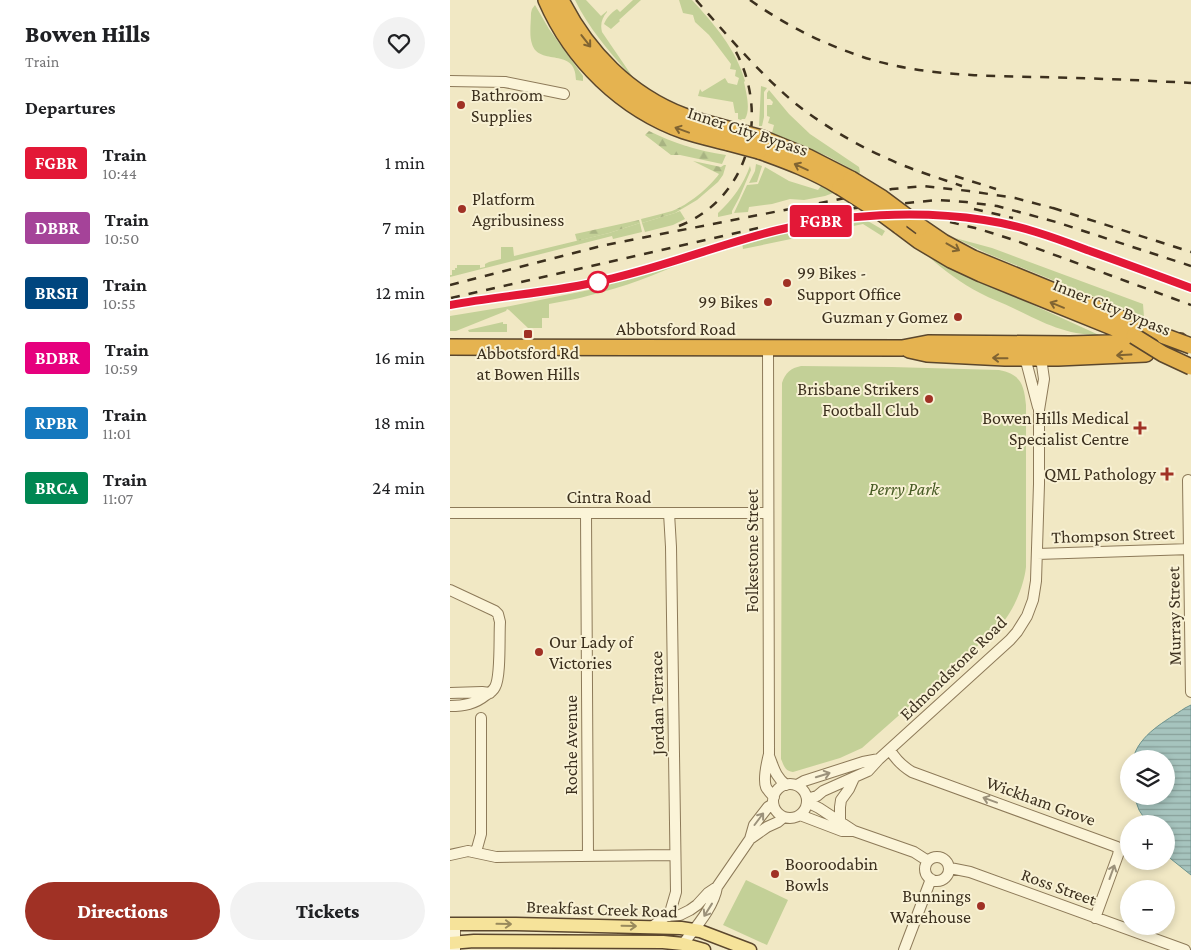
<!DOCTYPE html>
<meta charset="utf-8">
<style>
:root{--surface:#fff;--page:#f2f2f2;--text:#202124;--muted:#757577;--accent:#a03125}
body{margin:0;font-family:"Crimson Pro",serif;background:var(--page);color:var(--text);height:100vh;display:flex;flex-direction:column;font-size:19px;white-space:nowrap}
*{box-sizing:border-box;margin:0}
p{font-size:16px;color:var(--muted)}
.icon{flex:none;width:28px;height:28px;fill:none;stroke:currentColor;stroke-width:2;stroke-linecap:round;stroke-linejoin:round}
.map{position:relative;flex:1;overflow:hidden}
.sheet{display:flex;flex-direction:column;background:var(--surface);width:450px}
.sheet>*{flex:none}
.badge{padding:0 10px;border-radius:4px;font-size:18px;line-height:32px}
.buttons{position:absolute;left:670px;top:750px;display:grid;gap:10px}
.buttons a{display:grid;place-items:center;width:55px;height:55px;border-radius:50%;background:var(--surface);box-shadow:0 2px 8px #0003;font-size:25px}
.map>.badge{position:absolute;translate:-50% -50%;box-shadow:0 0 0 2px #fff}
h2{padding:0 25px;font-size:19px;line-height:45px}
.round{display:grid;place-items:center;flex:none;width:52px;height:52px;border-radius:26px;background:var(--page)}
.summary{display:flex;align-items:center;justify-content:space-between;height:85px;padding:0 25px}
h1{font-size:24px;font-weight:800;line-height:38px}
.button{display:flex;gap:10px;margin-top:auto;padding:10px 25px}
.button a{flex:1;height:58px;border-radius:30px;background:var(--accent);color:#fff;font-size:20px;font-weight:800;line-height:58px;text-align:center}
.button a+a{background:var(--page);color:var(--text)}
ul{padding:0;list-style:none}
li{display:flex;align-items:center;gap:15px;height:65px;padding:0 25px}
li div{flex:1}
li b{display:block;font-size:19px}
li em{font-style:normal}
li .badge{min-width:55px;font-weight:700;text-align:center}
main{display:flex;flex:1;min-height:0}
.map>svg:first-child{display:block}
.green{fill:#c3d097}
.forest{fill:url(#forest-firs)}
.water{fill:url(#water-rules);stroke:#6c938e}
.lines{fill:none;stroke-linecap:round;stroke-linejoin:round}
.minor-casing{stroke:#8d7a59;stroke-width:12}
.major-casing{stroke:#5b472d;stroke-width:15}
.highway-casing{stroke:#5b472d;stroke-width:18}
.minor{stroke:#fbf4d8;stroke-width:10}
.major{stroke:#f6e39a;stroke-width:12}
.highway{stroke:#e5b350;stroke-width:15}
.rail{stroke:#3c301e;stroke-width:2.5;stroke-dasharray:9 9;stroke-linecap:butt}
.highway-bridge-casing{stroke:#5b472d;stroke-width:18;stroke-linecap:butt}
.highway-bridge{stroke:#e5b350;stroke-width:15}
.oneway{stroke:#806432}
.oneway2{stroke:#9c927b}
.oneway3{stroke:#998a5c}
.line-casing{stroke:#fff;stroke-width:11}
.line{stroke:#e31837;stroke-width:8}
.poi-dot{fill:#a03125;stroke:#f8f1d4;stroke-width:2}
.stop-dot{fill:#fff;stroke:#e31837;stroke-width:2.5}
.labels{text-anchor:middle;stroke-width:4;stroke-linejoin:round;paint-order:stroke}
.poi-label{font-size:18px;fill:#3c301e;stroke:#f8f1d4;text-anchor:end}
.street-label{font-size:18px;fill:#3c301e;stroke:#f8f1d4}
.park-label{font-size:18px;font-style:italic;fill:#465a23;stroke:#f8f1d4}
</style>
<main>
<section class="sheet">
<div class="summary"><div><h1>Bowen Hills</h1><p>Train</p></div><a class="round"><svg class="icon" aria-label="heart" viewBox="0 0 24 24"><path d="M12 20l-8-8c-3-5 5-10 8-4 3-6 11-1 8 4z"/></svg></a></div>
<h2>Departures</h2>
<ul>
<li><span class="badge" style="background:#e31837;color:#fff">FGBR</span><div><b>Train</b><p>10:44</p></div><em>1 min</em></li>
<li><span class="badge" style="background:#a54399;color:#fff">DBBR</span><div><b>Train</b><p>10:50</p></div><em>7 min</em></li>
<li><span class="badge" style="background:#00467f;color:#fff">BRSH</span><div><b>Train</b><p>10:55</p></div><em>12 min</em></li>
<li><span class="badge" style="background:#e6007e;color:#fff">BDBR</span><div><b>Train</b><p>10:59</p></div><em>16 min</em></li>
<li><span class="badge" style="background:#1578be;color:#fff">RPBR</span><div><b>Train</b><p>11:01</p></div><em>18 min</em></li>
<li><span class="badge" style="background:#008752;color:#fff">BRCA</span><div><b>Train</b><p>11:07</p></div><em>24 min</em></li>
</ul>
<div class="button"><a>Directions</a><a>Tickets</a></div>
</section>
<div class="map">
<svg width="741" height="950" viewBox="0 0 741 950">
<defs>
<pattern id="forest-firs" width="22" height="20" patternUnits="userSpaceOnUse" patternTransform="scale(1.25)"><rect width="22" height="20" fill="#c3d097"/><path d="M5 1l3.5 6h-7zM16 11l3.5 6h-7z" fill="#a8b382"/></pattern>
<pattern id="water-rules" width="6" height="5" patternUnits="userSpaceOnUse" patternTransform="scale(1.25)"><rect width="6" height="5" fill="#a6c4be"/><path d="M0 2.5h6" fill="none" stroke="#88a09a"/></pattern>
</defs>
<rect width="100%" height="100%" fill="#f1e8c4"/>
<path class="green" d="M125 0H136L151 16 157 11V12C152 18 150 24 152 32L182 76 178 73C158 50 138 27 125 0Z
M183 0H191L169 20 170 21 161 29 154 24C157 17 161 13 167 9L170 12Z
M229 0H242C264 24 286 49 295 81L294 82C296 92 301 109 295 119H292L291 120 288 119V113H285L283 102 248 96 250 89 252 92 275 78 278 83 287 85 289 78 285 76 286 70 280 69 281 64 259 35 245 22 243 15 233 13Z
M85 5 99 29 133 76V81L126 80C126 46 89 67 82 44 79 35 81 23 81 13L82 9Z
M311 86 317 88 314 92V117L312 126H309Z
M319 90 339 114 360 134 409 167 410 172 402 186 375 196 354 200 340 199 322 204 299 207 298 212 284 213 297 185 308 184 315 167 339 181 368 190 371 186 380 191 398 184 405 171 377 156 322 133 324 125 318 123 320 117 317 116V105H322L323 102 320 99H317V93Z
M306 164 312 166 307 182 299 183 305 171Z
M300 166 301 170 289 198 282 211V214L268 217V213C283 199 293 185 300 166Z
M230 211 235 219 223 225 195 232 192 223 225 213Z
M416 220 435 231 432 236 413 224 293 249 292 243 335 231 380 223Z
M190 223 192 232 163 239 162 236 0 277V275H2V270H5V268H7V265H30V268L35 267V264L39 262 51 259V247H63L64 256 159 233Z
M505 238 542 248 693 304 694 317 536 253Z
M479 257 509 273 570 299 649 335C616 335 594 323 565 309 553 303 541 299 530 293 511 283 495 271 479 257Z
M236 261C206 275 174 287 141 295 128 299 113 301 99 304V318H92V328H78L59 310 57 309 56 311 6 331H0V316L55 307 154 287V284L176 279Z
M53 322V324H57V332H19L18 330Z
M351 366 442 367 549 370C571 374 574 385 576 405V567C574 586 563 612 550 626L412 748 390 758 343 772C335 771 334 766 331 759L332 383C335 373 341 368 351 366Z
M296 880 338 900 317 945 273 925Z"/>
<path class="forest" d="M199 131C223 143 248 151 276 155L272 164 230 155H221L195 135Z
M243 161 271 167 274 165H276L273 175 268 182 247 200 225 213 192 223 191 219C202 216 212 214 222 211 238 205 259 188 269 174Z
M189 220 190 223 159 233 127 241 125 234Z"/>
<path class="water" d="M741 705V875L716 855V824H698L689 810 684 796H716V759H683C689 734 716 721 735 708Z"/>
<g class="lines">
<defs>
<path id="minor" d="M0 81 55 82 114 94
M318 348 319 754C317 762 313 779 316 787 318 791 321 794 324 797
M572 354 577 365 588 407
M738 480 741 692
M0 513H318
M136 514 138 856
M587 554 741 549
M0 590 45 611 48 614 50 622C49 636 51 677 45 687 43 691 40 693 36 695 25 704 14 706 0 706
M0 693 32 692 40 693
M440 750C446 760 452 766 462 772L667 847 669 850 668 855 645 918
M319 756C324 768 325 776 336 785
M323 801a17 17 0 1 1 34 0a17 17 0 1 1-34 0Z
M347 785 354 781 413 762 429 759
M357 799 367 796 373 791 418 771 429 759 560 640 567 632 577 616 583 600 586 581 589 484V410L594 379 592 365 586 353
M357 802 369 808 404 831 464 852 478 861
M350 815 392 831H404
M390 822V807L391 800 399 789 404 778
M300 839 317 827 328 822 334 817
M26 852 31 834V718
M0 855 18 851 46 857 225 855
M475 869a12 12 0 1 1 24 0a12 12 0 1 1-24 0Z
M500 868 520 872 735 950
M219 916 226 892 221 547 219 513
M5 924V950
M202 927 216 916 230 915 240 910 247 905 258 893 267 887 300 839 304 825 318 807 323 804
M233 944C245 928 264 907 267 887
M454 950 481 879"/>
<path id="major" d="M0 924H66L231 928 250 931 300 950
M0 943 24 941 213 942 233 944 254 950"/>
<path id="highway" d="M96 0C122 60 172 109 234 131 249 136 264 139 279 143
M111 0C137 52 179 95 234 116 250 122 266 126 282 130
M312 138 358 157 401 179
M309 151C337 161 364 171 390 187
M449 226 469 241 501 260 531 274 684 336
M471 227 493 242 523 258 714 336
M0 347 452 348 478 343 620 344 730 341
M459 350 477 354 555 358H608L696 354"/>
</defs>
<use href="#minor" class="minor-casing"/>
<use href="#major" class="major-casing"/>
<use href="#highway" class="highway-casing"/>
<use href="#minor" class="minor"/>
<use href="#major" class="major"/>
<use href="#highway" class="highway"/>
<path class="rail" d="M246 0C278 36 309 73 346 104 373 125 403 143 434 157 459 169 486 177 512 186
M300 0C338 27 381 48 426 61 477 75 532 76 585 77 637 78 689 80 741 83
M505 176 546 189
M603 208 741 252
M524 209 563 218
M366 215 395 209 488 200 516 202 547 206 606 222 741 266
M500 222 529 229 564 240 741 305
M229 226C300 198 320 114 285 50
M0 285 151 246 196 237 442 189 474 186 519 191 565 198 610 210
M1 298 308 228
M0 305C52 295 104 292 155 280 214 267 270 244 328 230 391 214 469 210 534 220 571 225 605 238 640 251 674 263 707 275 741 288"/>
<defs>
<path id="highway-bridge" d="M282 130 312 138
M279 143 309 151
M401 179 432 198 471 227
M390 187 434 215 449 226
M684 336 713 354 741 367
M714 336 741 346"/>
</defs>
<use href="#highway-bridge" class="highway-bridge-casing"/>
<use href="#highway-bridge" class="highway-bridge"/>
</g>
<defs><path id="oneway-shaft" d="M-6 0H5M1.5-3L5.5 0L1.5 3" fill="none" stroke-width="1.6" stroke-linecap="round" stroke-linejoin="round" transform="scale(1.25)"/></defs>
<g class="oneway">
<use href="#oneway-shaft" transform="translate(136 41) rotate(52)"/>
<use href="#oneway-shaft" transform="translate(232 130) rotate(-160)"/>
<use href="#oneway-shaft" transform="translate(351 167) rotate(-155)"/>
<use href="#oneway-shaft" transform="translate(503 247) rotate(29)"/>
<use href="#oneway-shaft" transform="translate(607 305) rotate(-158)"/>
<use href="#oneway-shaft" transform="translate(674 355) rotate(177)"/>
<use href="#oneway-shaft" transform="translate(550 358) rotate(-179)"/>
</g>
<g class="oneway2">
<use href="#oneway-shaft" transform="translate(373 775) rotate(-17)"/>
<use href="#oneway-shaft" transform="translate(540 800) rotate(-160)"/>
<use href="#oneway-shaft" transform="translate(309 819) rotate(-53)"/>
<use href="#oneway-shaft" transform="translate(662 872) rotate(-70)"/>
<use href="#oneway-shaft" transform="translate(258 910) rotate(122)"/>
</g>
<g class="oneway3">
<use href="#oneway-shaft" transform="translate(54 924) rotate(1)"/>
<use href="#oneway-shaft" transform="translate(179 926) rotate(1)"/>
</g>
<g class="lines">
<defs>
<path id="line" d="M0 305C52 295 104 293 155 280 214 267 270 244 328 230 391 214 469 210 534 220 569 225 603 237 637 250 671 262 706 275 741 288"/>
</defs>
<use href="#line" class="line-casing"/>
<use href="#line" class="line"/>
</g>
<g class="poi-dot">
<circle cx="11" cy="105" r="5"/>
<circle cx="12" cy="209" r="5"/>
<circle cx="337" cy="283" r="5"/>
<circle cx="318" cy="302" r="5"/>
<circle cx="508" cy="317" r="5"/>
<rect x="73" y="329" width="10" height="10" rx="2.5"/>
<circle cx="479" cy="399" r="5"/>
<path d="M687.5 420.5h5v5h5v5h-5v5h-5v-5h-5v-5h5z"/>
<path d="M714.5 466.5h5v5h5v5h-5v5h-5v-5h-5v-5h5z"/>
<circle cx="89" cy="652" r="5"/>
<circle cx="325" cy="874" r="5"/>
<circle cx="531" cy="906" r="5"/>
</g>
<circle class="stop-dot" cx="148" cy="282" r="10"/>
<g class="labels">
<g class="poi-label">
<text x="21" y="101" text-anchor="start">Bathroom<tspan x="21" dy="21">Supplies</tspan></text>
<text x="22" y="205" text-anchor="start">Platform<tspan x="22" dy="21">Agribusiness</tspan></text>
<text x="347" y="279" text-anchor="start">99 Bikes -<tspan x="347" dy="21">Support Office</tspan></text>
<text x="308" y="308">99 Bikes</text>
<text x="498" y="323">Guzman y Gomez</text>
<text x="78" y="359" text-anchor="middle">Abbotsford Rd<tspan x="78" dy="21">at Bowen Hills</tspan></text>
<text x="469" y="395">Brisbane Strikers<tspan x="469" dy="21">Football Club</tspan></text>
<text x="679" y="424">Bowen Hills Medical<tspan x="679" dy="21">Specialist Centre</tspan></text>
<text x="706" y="480">QML Pathology</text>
<text x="99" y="648" text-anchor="start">Our Lady of<tspan x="99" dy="21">Victories</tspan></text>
<text x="335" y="870" text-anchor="start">Booroodabin<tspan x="335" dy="21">Bowls</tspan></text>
<text x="521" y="902">Bunnings<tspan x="521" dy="21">Warehouse</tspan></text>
</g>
<g class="street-label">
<text transform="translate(298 131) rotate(18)" y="6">Inner City Bypass</text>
<text transform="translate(662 307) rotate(22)" y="6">Inner City Bypass</text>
<text x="226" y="335">Abbotsford Road</text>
<text x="159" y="503">Cintra Road</text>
<text transform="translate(663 535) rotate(-2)" y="6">Thompson Street</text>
<text transform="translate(302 551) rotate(-90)" y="6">Folkestone Street</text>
<text transform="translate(724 616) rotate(-91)" y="6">Murray Street</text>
<text transform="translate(503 668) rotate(-44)" y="6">Edmondstone Road</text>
<text transform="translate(207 703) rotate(-91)" y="6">Jordan Terrace</text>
<text transform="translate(121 745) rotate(-90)" y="6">Roche Avenue</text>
<text transform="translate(591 801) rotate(20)" y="6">Wickham Grove</text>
<text transform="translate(609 887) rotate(20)" y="6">Ross Street</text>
<text transform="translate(152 909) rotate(2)" y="6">Breakfast Creek Road</text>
</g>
<g class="park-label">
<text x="454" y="495">Perry Park</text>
</g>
</g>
</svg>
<div class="buttons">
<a><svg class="icon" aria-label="layers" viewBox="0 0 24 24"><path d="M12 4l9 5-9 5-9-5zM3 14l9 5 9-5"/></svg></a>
<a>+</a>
<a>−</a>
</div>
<b class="badge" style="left:371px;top:221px;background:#e31837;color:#fff">FGBR</b>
</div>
</main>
